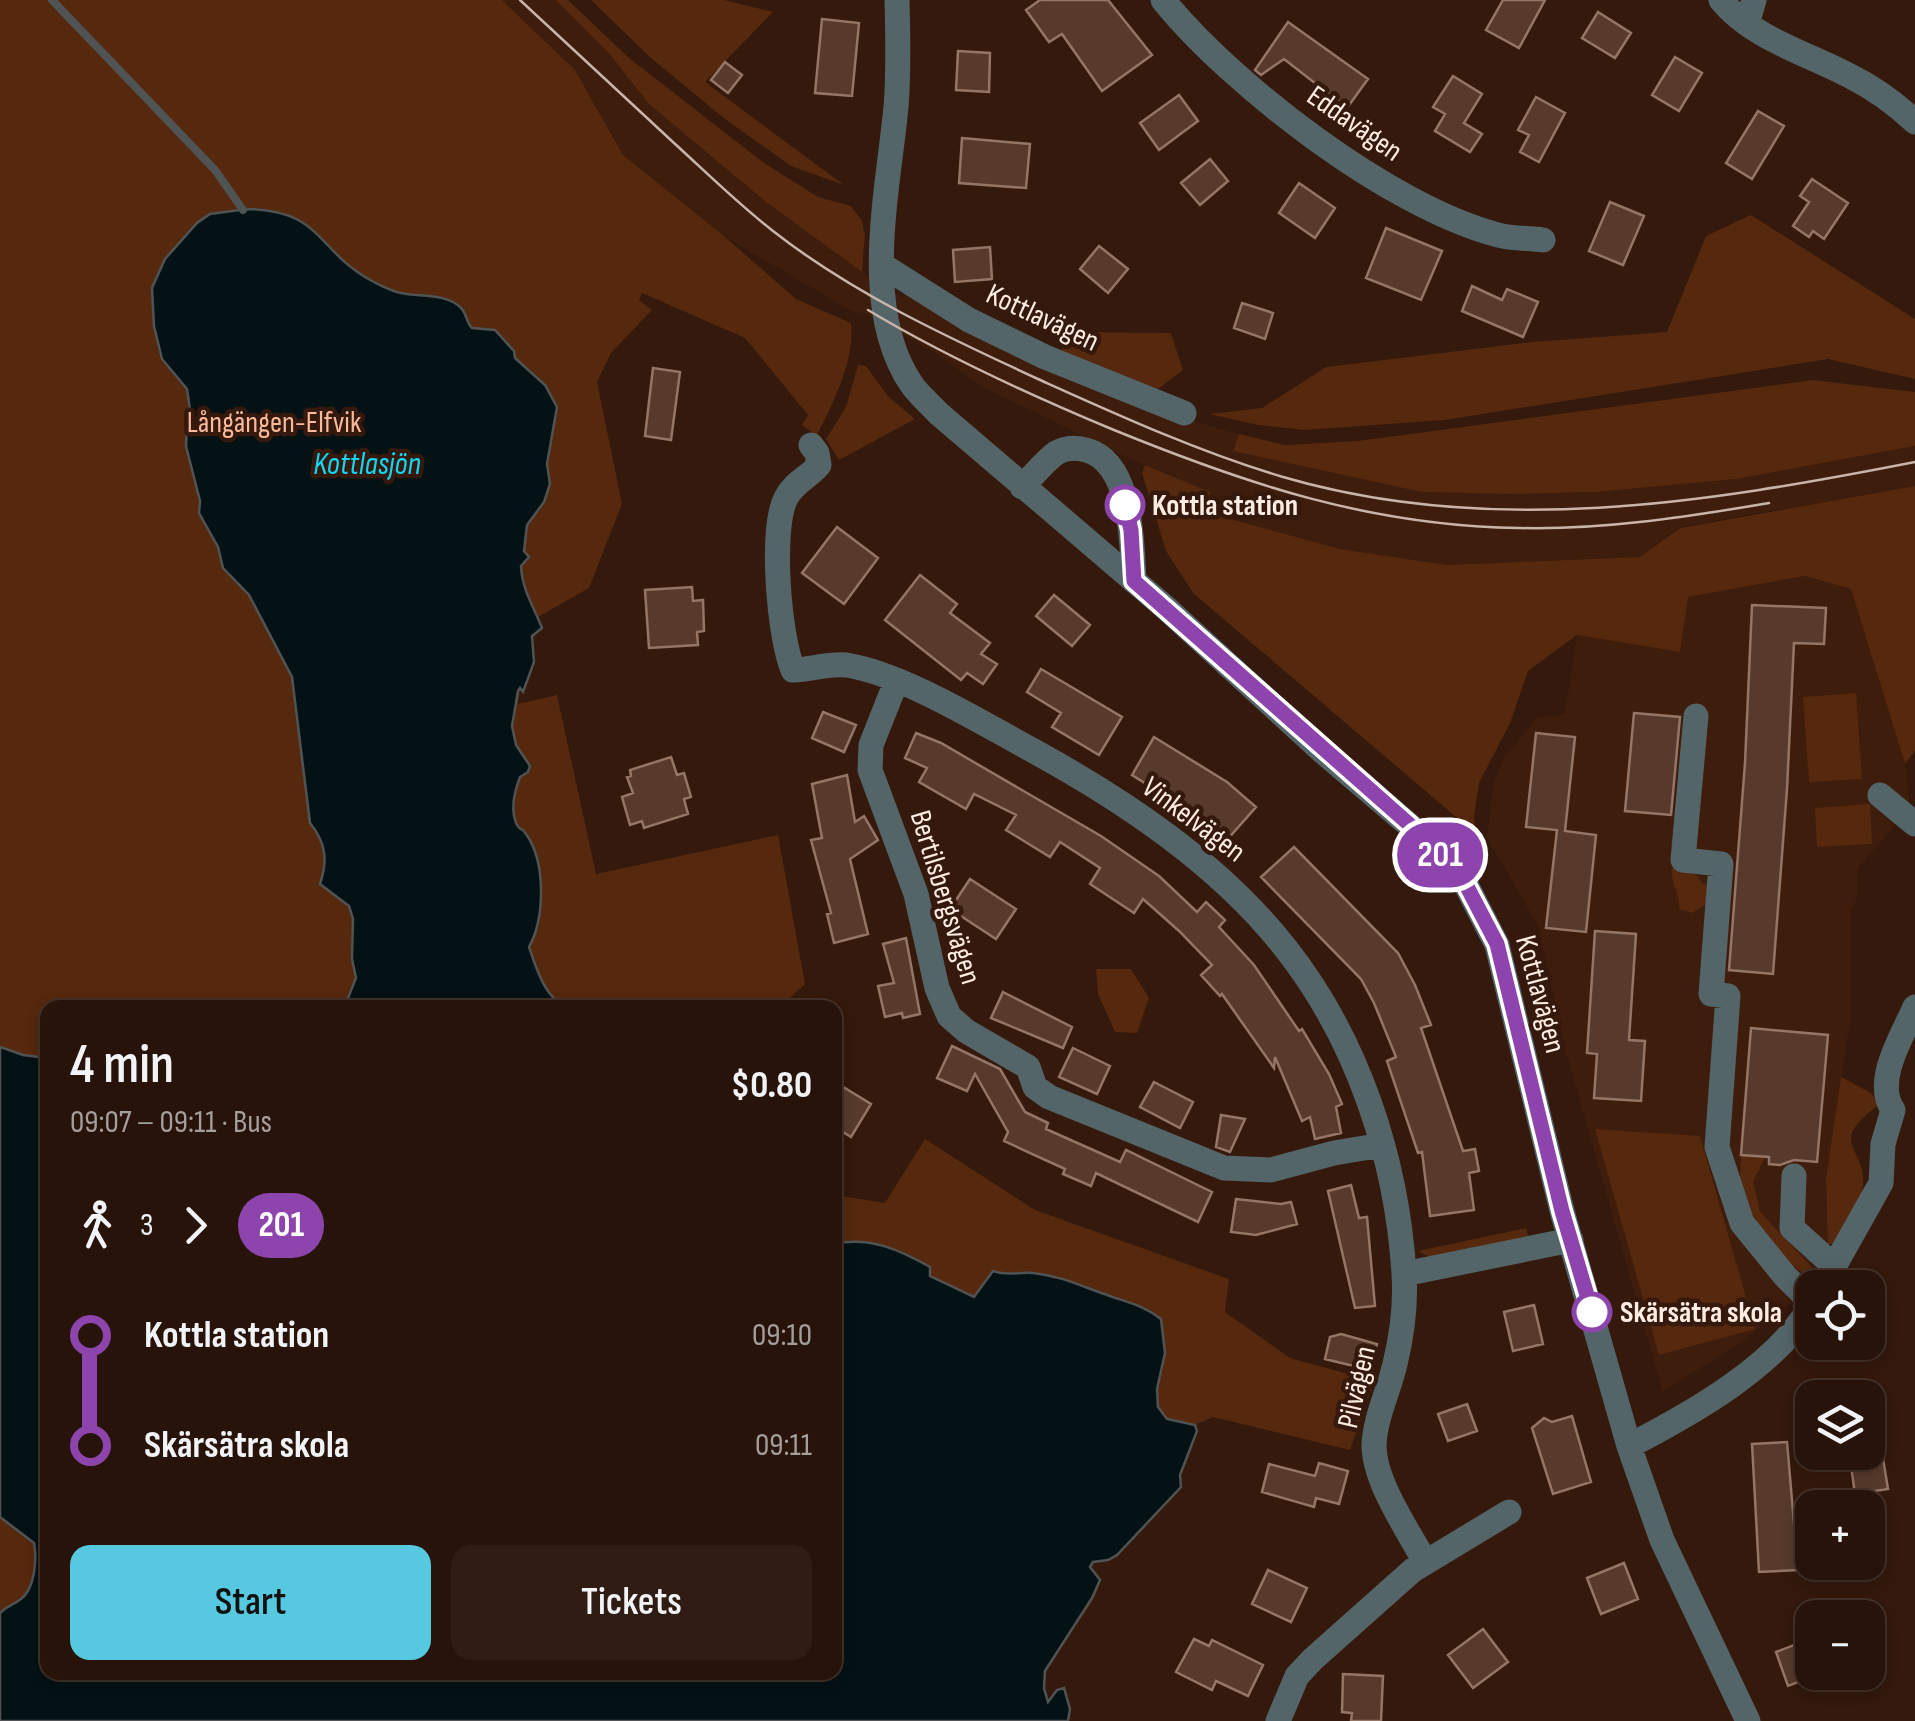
<!DOCTYPE html>
<meta charset="utf-8">
<style>
:root{--surface:#271309;--page:#2f1c12;--text:#f1f3f6;--muted:#a49e9c;--line:#43322a;--accent:#56c9e1}
body{margin:0;font-family:"Sofia Sans Condensed",sans-serif;background:var(--page);color:var(--text);height:100vh;display:flex;flex-direction:column;font-size:38px;white-space:nowrap}
*{box-sizing:border-box;margin:0}
p{font-size:32px;color:var(--muted)}
.icon{flex:none;width:55px;height:55px;fill:none;stroke:currentColor;stroke-width:2;stroke-linecap:round;stroke-linejoin:round}
.map{position:relative;flex:1;overflow:hidden}
.panel{position:absolute;left:40px;top:1000px;width:802px;height:680px;display:flex;flex-direction:column;background:var(--surface);border-radius:20px;box-shadow:0 5px 15px #0003,0 0 0 2px var(--line)}
.panel>*{flex:none}
.badge{padding:0 20px;border-radius:32px;font-size:35px;line-height:65px}
.buttons{position:absolute;left:1795px;top:1270px;display:grid;gap:20px}
.buttons a{display:grid;place-items:center;width:90px;height:90px;border-radius:20px;background:var(--surface);box-shadow:0 5px 15px #0003,0 0 0 2px var(--line);font-size:50px}
.map>.badge{position:absolute;translate:-50% -50%;box-shadow:0 0 0 5px #fff}
.legs{display:flex;align-items:center;gap:15px;height:110px;padding:0 30px;font-size:32px}
.legs p{margin-inline-start:auto}
.summary{display:flex;align-items:center;justify-content:space-between;height:170px;padding:0 30px}
h1{font-size:55px;font-weight:600;line-height:75px}
.primary-button{display:flex;gap:20px;margin-top:auto;padding:20px 30px}
.primary-button a{flex:1;height:115px;border-radius:20px;background:var(--accent);color:#111;font-size:40px;font-weight:600;line-height:115px;text-align:center}
.primary-button a+a{background:var(--page);color:var(--text)}
ul{padding:0 30px;list-style:none}
li{display:flex;align-items:center;gap:35px;height:110px;font-size:38px}
li i{display:grid;place-items:center;width:15px;height:100%;margin:0 12px;background:currentColor}
li i::after{content:'';width:25px;height:25px;margin:-12px;border:8px solid;border-radius:50%;background:var(--surface)}
li p{margin-inline-start:auto}
li:first-child i{background:linear-gradient(#0000 50%,currentColor 0)}
li:last-child i{background:linear-gradient(currentColor 50%,#0000 0)}
.map>svg:first-child{display:block}
.built{fill:#3e1d0c}
.green{fill:#56280e}
.water{fill:#041115;stroke:#4f5353;stroke-width:2.5}
.lines{fill:none;stroke-linecap:round;stroke-linejoin:round}
.stream{stroke:#4f5353;stroke-width:8}
.building{fill:#573a2c;stroke:#957565;stroke-width:2.5}
.minor{stroke:#546569;stroke-width:25}
.tram{stroke:#c9b4aa;stroke-width:2.5}
.line-1-casing{stroke:#fff;stroke-width:22}
.line-1{stroke:#8e44ad;stroke-width:15}
.stop-1-dot{fill:#fff;stroke:#8e44ad;stroke-width:5}
.labels{text-anchor:middle;stroke-width:9;stroke-linejoin:round;paint-order:stroke}
.street-label{font-size:30px;fill:#ffece3;stroke:#34190c}
.park-label{font-size:30px;fill:#f8ba9b;stroke:#34190c}
.stop-label{font-size:30px;font-weight:bold;fill:#ffece3;stroke:#34190c;text-anchor:start}
.water-label{font-size:32px;font-style:italic;fill:#12d6f5;stroke:#34190c}
</style>
<div class="map">
<svg width="1915" height="1721" viewBox="0 0 1915 1721">
<rect width="100%" height="100%" fill="#34190c"/>
<path class="built" d="M502 0H556L608 52 648 103 862 272 902 297 907 290 1175 416 1239 434 1233 451 1511 494 1596 492 1736 479 1915 446V486L1680 527 1640 557 1447 565 1340 549 1204 511 1210 492 1117 453 982 387 940 356 866 314 851 311 724 236 623 155 575 70Z
M1806 576 1851 589 1905 764 1910 808 1857 869V898L1850 914V1021L1826 1179 1829 1260 1795 1300 1741 1342 1663 1392 1566 1052 1538 926 1487 838 1493 786 1504 758 1536 718 1565 714 1577 635 1680 652 1688 597Z"/>
<path class="green" d="M0 0H502L575 70 623 155 724 236 796 299 851 323C855 361 833 402 817 436L802 425 808 415 745 338 642 293 639 300 652 310 611 353 597 382 622 504 589 588 538 617 542 628 532 636 534 662 523 692 520 688 518 704 557 695 596 874 778 835 805 984 779 1008H48V1672H835V1195L885 1203 925 1139 1035 1210 1229 1279 1225 1312 1290 1358 1374 1381 1350 1450 1213 1417 1195 1425C1196 1447 1178 1464 1181 1487L1117 1555 1108 1560 1092 1562 1090 1568C1094 1571 1099 1573 1100 1580 1100 1603 1053 1647 1046 1670 1042 1681 1045 1693 1048 1702L1057 1690 1064 1688 1070 1709 1068 1721H0Z
M556 0H568L628 57 764 163 818 197 851 206 862 221 865 234 862 272 765 201 648 103 608 52Z
M591 0H724L773 12 705 82 844 185 791 166 725 119 651 58Z
M1751 215 1915 319V379L1828 359 1445 420 1305 430 1258 425 1209 414 1262 408 1326 367 1532 342 1667 332 1706 236Z
M1076 332 1171 333 1183 370 1158 389 1058 354Z
M858 365 866 366 888 396 915 419 839 460 826 439 846 407Z
M1813 380 1915 392V446L1736 479 1596 492 1511 494 1422 492 1233 451 1239 434 1285 445 1358 441Z
M1145 465 1210 492 1205 512 1340 549 1447 565 1640 557 1680 528 1915 486V751L1905 764 1851 589 1805 576 1688 597 1680 652 1577 635 1528 671 1510 723 1479 783 1474 816 1476 834 1193 593 1166 551 1142 473Z
M1856 693 1862 779 1809 782 1803 697Z
M1870 804 1872 844 1817 847 1815 808Z
M1672 868 1692 870 1703 884 1712 885 1710 902 1692 913 1679 909C1681 894 1670 884 1672 868Z
M1096 969H1131L1149 998 1137 1033 1115 1032 1098 994Z
M1841 1077 1871 1093 1880 1104C1824 1145 1867 1145 1863 1186 1861 1205 1844 1225 1837 1244H1828L1826 1179Z
M1595 1129 1700 1136 1755 1329 1659 1355Z
M1741 1155 1765 1157 1753 1182 1760 1212 1811 1266 1808 1275C1785 1266 1745 1212 1741 1188 1739 1178 1741 1165 1741 1155Z
M1526 1228 1529 1239 1430 1257 1418 1251Z"/>
<path class="water" d="M247 209C323 210 316 251 372 281 380 285 391 291 401 293 419 297 447 293 461 308 467 314 466 322 472 328L495 330 514 351 515 358 545 385 557 407 547 464 550 484 544 502 527 525 524 551 529 557 521 566C522 590 534 607 542 628L532 636 534 662 523 692 520 688 518 691 512 726 516 745 530 766 528 772 520 777C515 790 510 808 516 823 521 833 520 825 526 834 546 862 545 918 529 947 536 968 545 998 566 1007H350L348 998 356 978 352 959 353 919 349 906 320 884C328 860 326 843 310 823L292 677 249 595 223 568 218 547 199 513 200 501 186 446 187 426 191 416 187 389 162 359 154 326 152 288 165 259 197 223 210 214Z
M0 1047 23 1055 47 1058 48 1672H835V1244C869 1236 900 1250 930 1267V1276L974 1297 993 1271C1007 1276 1018 1272 1033 1273 1062 1276 1083 1287 1110 1296 1129 1303 1143 1305 1161 1319L1165 1353 1157 1389 1158 1407 1167 1419 1195 1425 1197 1431 1180 1475 1181 1487 1117 1555 1108 1560 1093 1562 1090 1567 1100 1580 1092 1598 1045 1671 1044 1688 1048 1702 1057 1690 1064 1688 1070 1709 1068 1721H0V1613C7 1606 13 1605 21 1599 35 1589 37 1559 34 1543L0 1517Z"/>
<g class="lines">
<path class="stream" d="M52 0 215 170 243 210"/>
</g>
<path class="building" d="M1040 0H1108L1152 55 1102 91 1062 34 1049 42 1026 10Z
M1503 0H1545L1519 48 1486 30Z
M1598 12 1631 33 1615 58 1582 38Z
M822 19 859 23 852 96 815 93Z
M1288 22 1368 79 1347 108 1284 59 1261 75 1255 70Z
M958 51 990 53 989 92 956 90Z
M1675 57 1702 73 1679 111 1652 95Z
M725 62 742 75 728 93 711 80Z
M1453 76 1482 94 1464 123 1482 134 1470 152 1435 131 1445 114 1433 107Z
M1179 95 1198 121 1159 150 1140 123Z
M1536 97 1565 113 1539 162 1520 152 1529 135 1518 130Z
M1758 111 1784 126 1752 179 1726 163Z
M962 138 1030 144 1026 188 959 183Z
M1210 159 1228 181 1200 205 1181 183Z
M1812 179 1848 203 1824 239 1813 231 1809 237 1793 226 1809 202 1800 196Z
M1299 183 1335 208 1315 238 1279 213Z
M1610 202 1644 216 1623 265 1589 251Z
M1386 228 1442 251 1421 300 1366 278Z
M1099 246 1128 269 1108 293 1080 269Z
M990 247 992 279 955 282 953 250Z
M1472 286 1502 300 1507 289 1538 302 1523 337 1462 311Z
M1242 303 1273 313 1265 339 1234 328Z
M653 368 680 372 671 440 645 436Z
M837 527 878 558 844 604 802 573Z
M920 575 957 604 950 613 990 643 981 654 997 664 983 684 967 673 961 680 885 620Z
M692 587 693 601 703 600 704 631 697 632 698 645 649 648 645 590Z
M1054 595 1090 625 1072 646 1036 616Z
M1752 605 1826 608 1824 644 1794 643 1787 789 1773 974 1729 970 1745 763Z
M1041 669 1122 717 1099 755 1052 727 1061 713 1027 692Z
M823 712 856 725 844 752 812 738Z
M1634 713 1680 717 1671 815 1625 811Z
M916 733 941 743 1101 836 1159 876 1197 912 1206 902 1225 920 1219 927 1254 965 1299 1031 1302 1029 1329 1074 1342 1104 1336 1107 1341 1133 1315 1139 1310 1117 1302 1121 1275 1057 1274 1068 1222 994 1220 996 1201 975 1212 965 1179 931 1143 899 1134 913 1090 884 1100 868 1060 842 1050 857 1006 830 1016 815 974 794 966 809 919 782 927 768 905 758Z
M1536 733 1575 737 1565 831 1596 835 1586 932 1546 928 1557 830 1526 827Z
M1154 737 1227 782 1256 807 1226 841 1202 819 1132 775Z
M671 757 677 775 684 773 691 797 684 799 688 814 644 828 642 821 630 825 622 797 633 793 627 777 631 776 630 770Z
M847 775 855 822 864 816 878 840 850 859 868 934 834 943 827 914 831 913 811 840 822 838 812 784Z
M1294 847 1398 953 1415 985 1431 1025 1421 1028 1463 1151 1475 1149 1479 1171 1469 1173 1474 1210 1430 1216 1422 1152 1418 1153 1387 1061 1396 1057 1374 1003 1361 979 1261 877Z
M970 879 1016 909 996 939 950 909Z
M1595 931 1636 934 1629 1040 1645 1041 1641 1101 1594 1098 1597 1054 1587 1053Z
M906 938 920 1014 903 1018 902 1013 885 1017 878 986 894 983 883 944Z
M1003 992 1072 1027 1063 1048 991 1018Z
M1751 1028 1828 1035 1817 1162 1794 1160 1780 1165 1769 1164V1157L1741 1155Z
M952 1046 1000 1069 1025 1112 1048 1123 1046 1129 1120 1162 1126 1150 1212 1192 1198 1222 1096 1173 1091 1186 1063 1174 1065 1169 1004 1141 1008 1132 975 1074 967 1091 937 1078Z
M1073 1048 1110 1066 1097 1094 1059 1077Z
M835 1082 871 1104 851 1137 835 1127Z
M1154 1082 1193 1102 1180 1128 1140 1107Z
M1221 1115 1245 1119 1230 1152 1216 1147Z
M1351 1185 1359 1218 1367 1217 1375 1306 1355 1308 1328 1191Z
M1236 1199 1281 1204 1291 1202 1297 1224 1256 1235 1231 1232Z
M1534 1305 1543 1344 1513 1351 1504 1312Z
M1341 1334 1377 1344 1370 1370 1325 1359 1330 1337Z
M1467 1404 1477 1431 1448 1441 1438 1414Z
M1572 1416 1591 1482 1553 1494 1532 1428 1544 1418 1552 1422Z
M1787 1442 1798 1570 1759 1572 1752 1444Z
M1849 1452H1882L1888 1489 1855 1494Z
M1319 1463 1348 1471 1339 1504 1316 1498 1314 1507 1262 1492 1269 1464 1315 1476Z
M1624 1563 1638 1599 1601 1614 1587 1578Z
M1268 1570 1307 1588 1291 1622 1252 1604Z
M1483 1629 1508 1662 1473 1688 1448 1655Z
M1812 1638V1677L1788 1686 1776 1652Z
M1194 1639 1209 1646 1212 1640 1263 1665 1248 1696 1216 1681 1212 1690 1176 1672Z
M1343 1674 1383 1676 1381 1721H1351L1352 1713 1342 1712Z"/>
<g class="lines">
<path class="minor" d="M897 0C898 36 899 71 896 107 888 192 860 310 912 385 919 395 930 404 938 413L1166 608 1322 751 1409 825 1462 877 1497 945 1562 1211 1629 1446 1662 1540 1748 1721
M1163 0C1233 86 1390 207 1498 235 1512 239 1529 238 1543 240
M1721 0C1753 39 1807 53 1850 76 1874 88 1896 104 1915 122
M1747 24 1754 0
M882 265 969 320 1045 357 1184 413
M811 445 817 453 819 465C808 478 794 482 786 498 770 529 779 637 793 670 811 670 828 663 846 665 901 673 982 723 1032 750 1125 801 1221 865 1287 950 1358 1041 1397 1159 1404 1274 1406 1303 1402 1335 1395 1364 1389 1390 1375 1418 1374 1445 1374 1482 1408 1530 1425 1562
M1022 487C1033 476 1044 462 1056 453 1066 447 1075 447 1086 450 1132 462 1132 542 1134 581
M896 682 871 745 870 770 916 894 937 988 949 1016 966 1031 1028 1067 1035 1087 1049 1097 1224 1168 1271 1170 1334 1153 1382 1145
M1696 716 1683 860 1721 864 1711 994 1728 996 1717 1147 1742 1223 1785 1276 1812 1303
M1880 795 1915 824
M1794 1176 1792 1228 1834 1266
M1404 1274 1571 1240
M1822 1288 1881 1183 1883 1144 1893 1110C1873 1081 1903 1035 1915 1007
M1629 1446C1691 1414 1777 1366 1812 1304
M1278 1721 1297 1676 1313 1659 1413 1570 1509 1512"/>
<path class="tram" d="M520 0C571 48 623 95 674 143 707 173 738 204 773 231 852 293 947 337 1038 379 1118 415 1199 452 1283 477 1492 538 1706 503 1915 462
M868 310C946 357 1030 395 1114 430 1249 485 1372 526 1519 528 1602 530 1687 517 1769 503"/>
</g>
<g class="lines">
<defs>
<path id="line-1" d="M1125 505 1131 530 1134 581 1410 825 1462 877 1497 944 1562 1211 1592 1312"/>
</defs>
<use href="#line-1" class="line-1-casing"/>
<use href="#line-1" class="line-1"/>
</g>
<g class="stop-1-dot">
<circle cx="1125" cy="505" r="18"/>
<circle cx="1592" cy="1312" r="18"/>
</g>
<g class="labels">
<g class="street-label">
<text transform="translate(1355 123) rotate(35)" y="10">Eddavägen</text>
<text transform="translate(1043 317) rotate(25)" y="10">Kottlavägen</text>
<text transform="translate(1194 819) rotate(37)" y="10">Vinkelvägen</text>
<text transform="translate(946 897) rotate(73)" y="10">Bertilsbergsvägen</text>
<text transform="translate(1541 994) rotate(75)" y="10">Kottlavägen</text>
<text transform="translate(1356 1387) rotate(-77)" y="10">Pilvägen</text>
</g>
<g class="park-label">
<text x="274" y="432">Långängen-Elfvik</text>
</g>
<g class="stop-label">
<text x="1152" y="515">Kottla station</text>
<text x="1620" y="1322">Skärsätra skola</text>
</g>
<g class="water-label">
<text x="367" y="474">Kottlasjön</text>
</g>
</g>
</svg>
<div class="buttons">
<a><svg class="icon" aria-label="locate" viewBox="0 0 24 24"><circle cx="12" cy="12" r="6"/><path d="M12 2v4M12 18v4M2 12h4M18 12h4"/></svg></a>
<a><svg class="icon" aria-label="layers" viewBox="0 0 24 24"><path d="M12 4l9 5-9 5-9-5zM3 14l9 5 9-5"/></svg></a>
<a>+</a>
<a>−</a>
</div>
<b class="badge" style="left:1440px;top:855px;background:#8e44ad;color:#fff">201</b>
<section class="panel">
<div class="summary"><div><h1>4 min</h1><p>09:07 – 09:11 · Bus</p></div><b>$0.80</b></div>
<div class="legs"><svg class="icon" aria-label="walk" viewBox="0 0 24 24"><circle cx="13" cy="4" r="2"/><path d="M13 8l-2 6 4 7M11 14l-3 7M7 12l3-4h3l4 4"/></svg>3<svg class="icon" aria-label="forward" viewBox="0 0 24 24"><path d="M9 5l7 7-7 7"/></svg><b class="badge" style="background:#8e44ad;color:#fff">201</b></div>
<ul>
<li><i style="color:#8e44ad"></i><b>Kottla station</b><p>09:10</p></li>
<li><i style="color:#8e44ad"></i><b>Skärsätra skola</b><p>09:11</p></li>
</ul>
<div class="primary-button"><a>Start</a><a>Tickets</a></div>
</section>
</div>
